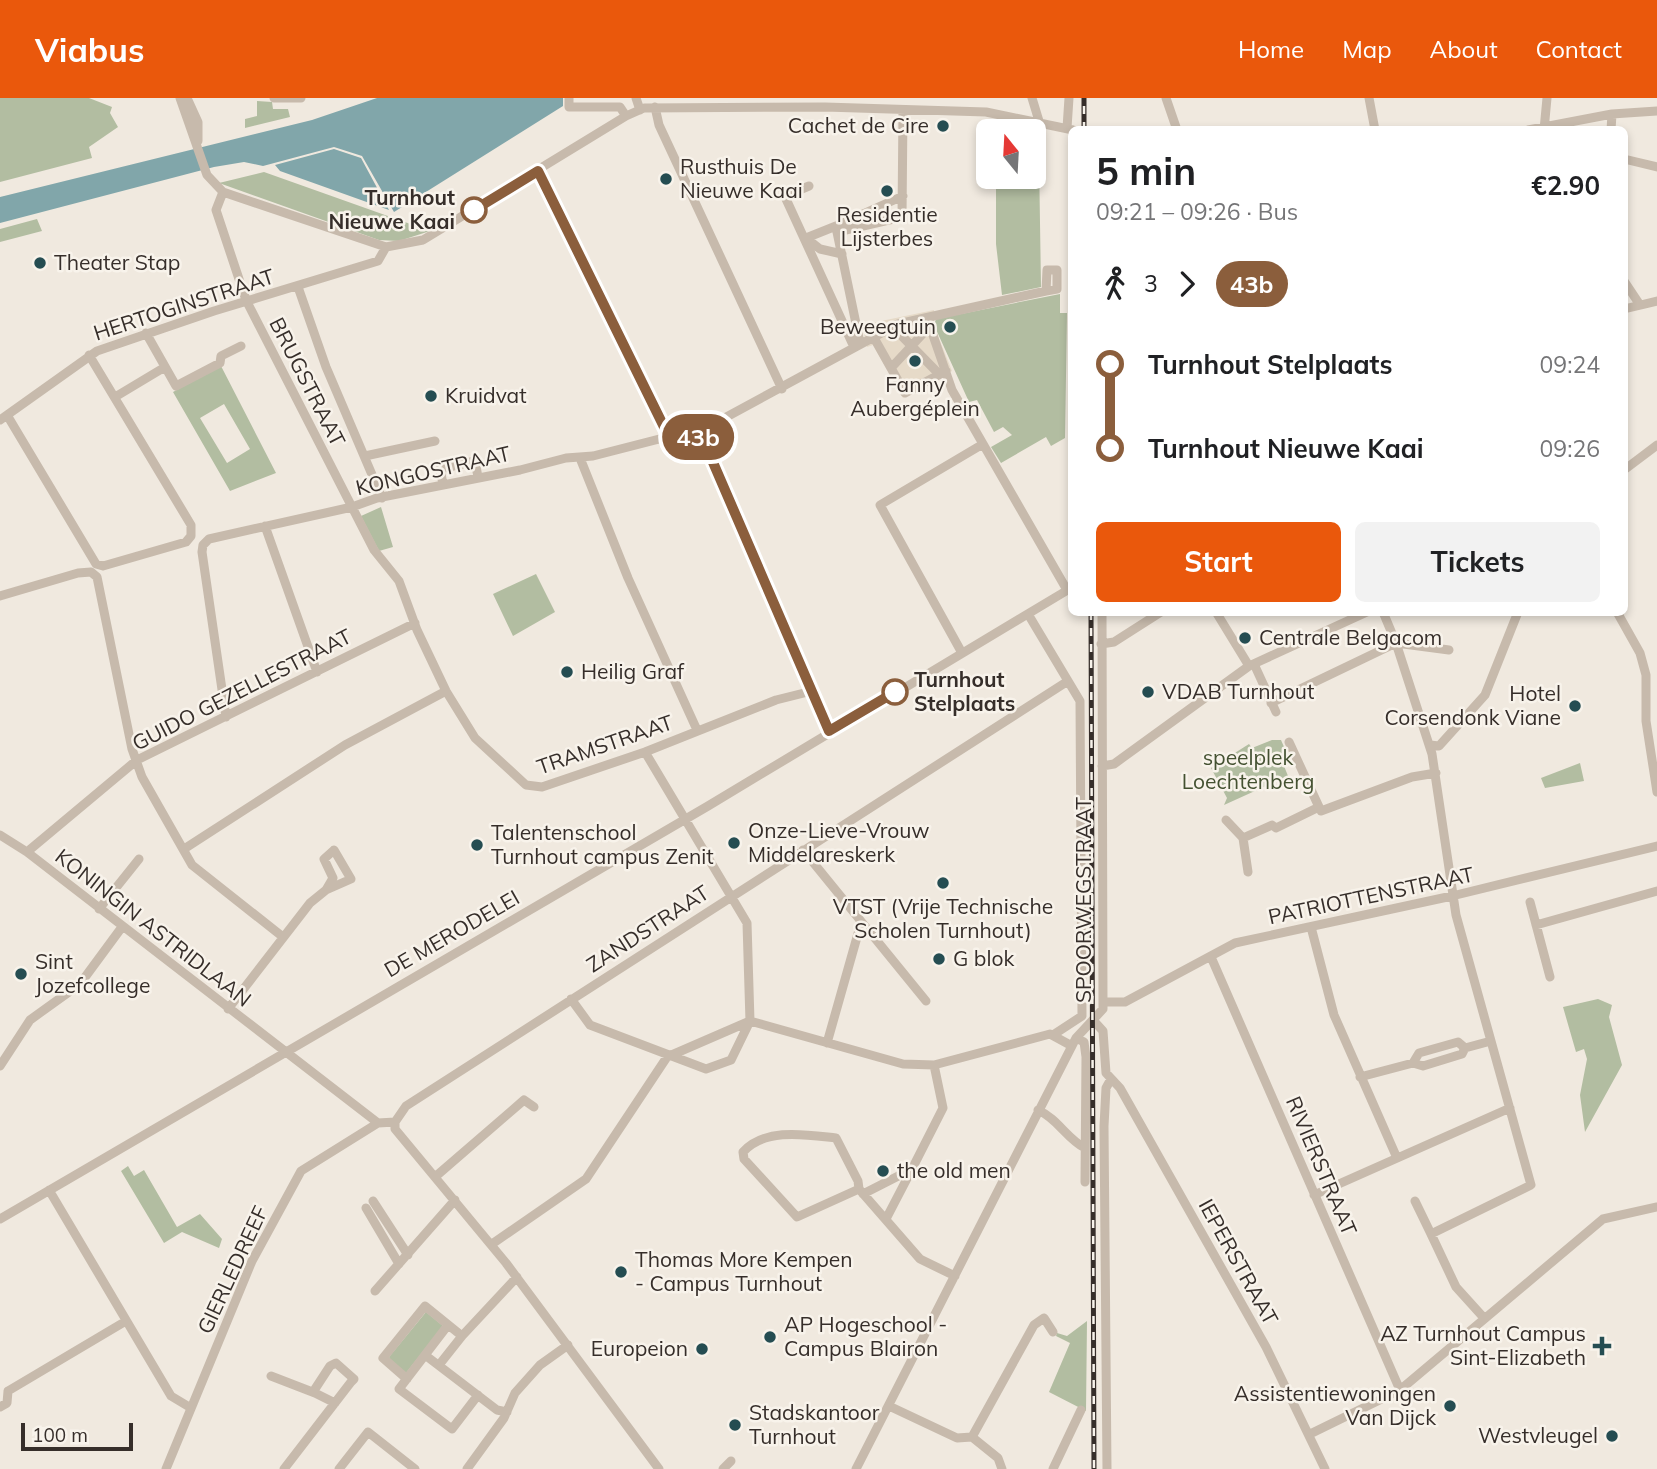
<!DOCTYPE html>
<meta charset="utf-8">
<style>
:root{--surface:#fff;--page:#f2f2f2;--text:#202124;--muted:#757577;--accent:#ea580c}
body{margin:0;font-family:Mulish,sans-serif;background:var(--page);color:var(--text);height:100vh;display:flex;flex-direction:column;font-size:26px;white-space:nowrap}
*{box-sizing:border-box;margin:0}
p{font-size:23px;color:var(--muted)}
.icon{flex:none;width:38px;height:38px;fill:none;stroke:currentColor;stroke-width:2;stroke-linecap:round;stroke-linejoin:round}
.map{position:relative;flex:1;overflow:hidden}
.sheet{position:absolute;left:1068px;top:28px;width:560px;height:490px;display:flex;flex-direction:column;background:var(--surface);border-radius:10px;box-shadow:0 4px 10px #0003}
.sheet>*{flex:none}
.badge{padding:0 14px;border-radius:23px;font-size:24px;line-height:46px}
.needle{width:46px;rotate:342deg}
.fabs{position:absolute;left:976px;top:21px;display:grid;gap:14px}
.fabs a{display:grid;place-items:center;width:70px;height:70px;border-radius:10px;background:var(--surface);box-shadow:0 4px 10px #0003;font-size:35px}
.scale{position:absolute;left:21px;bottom:18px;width:112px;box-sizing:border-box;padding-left:7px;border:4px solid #362e2a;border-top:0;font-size:19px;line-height:24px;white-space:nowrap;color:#362e2a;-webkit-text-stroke:5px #f8f3eb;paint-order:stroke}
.map>.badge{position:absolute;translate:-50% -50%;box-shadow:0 0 0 4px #fff}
.legs{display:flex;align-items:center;gap:10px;height:77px;padding:0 28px;font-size:23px}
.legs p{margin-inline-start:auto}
.head{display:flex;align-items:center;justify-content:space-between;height:119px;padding:0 28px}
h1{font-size:38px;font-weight:700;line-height:52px}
.button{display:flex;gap:14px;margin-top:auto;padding:14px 28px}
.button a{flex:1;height:80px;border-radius:10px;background:var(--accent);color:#fff;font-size:28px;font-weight:700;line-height:80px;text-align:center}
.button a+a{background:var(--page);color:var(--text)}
ul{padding:0 28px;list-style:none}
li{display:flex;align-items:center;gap:24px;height:84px;font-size:26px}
li i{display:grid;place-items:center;width:10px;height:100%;margin:0 9px;background:currentColor}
li i::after{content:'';width:18px;height:18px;margin:-9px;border:5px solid;border-radius:50%;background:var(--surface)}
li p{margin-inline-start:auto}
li:first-child i{background:linear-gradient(#0000 50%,currentColor 0)}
li:last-child i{background:linear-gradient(currentColor 50%,#0000 0)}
header{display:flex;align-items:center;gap:42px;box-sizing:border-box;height:98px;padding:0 35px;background:var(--accent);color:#fff}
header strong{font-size:33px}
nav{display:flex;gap:38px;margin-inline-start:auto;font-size:24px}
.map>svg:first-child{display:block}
.green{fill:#b2bda1;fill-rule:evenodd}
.plaza{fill:#e6dac8}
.water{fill:#81a6aa}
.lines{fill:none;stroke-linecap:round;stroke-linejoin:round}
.minor{stroke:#c7baac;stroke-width:9}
.rail-casing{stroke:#362e2a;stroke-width:5}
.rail{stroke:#f8f3eb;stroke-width:2.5;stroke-dasharray:8;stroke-linecap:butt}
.line-1-casing{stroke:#fff;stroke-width:16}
.line-1{stroke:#8b5e3c;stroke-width:10}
.poi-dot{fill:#254d52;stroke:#f8f3eb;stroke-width:2.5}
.stop-1-dot{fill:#fff;stroke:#8b5e3c;stroke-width:3.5}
.labels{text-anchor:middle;stroke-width:5;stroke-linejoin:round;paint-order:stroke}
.poi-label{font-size:21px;fill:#362e2a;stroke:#f8f3eb;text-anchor:start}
.stop-label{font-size:21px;font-weight:bold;fill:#362e2a;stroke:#f8f3eb;text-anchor:end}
.street-label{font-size:21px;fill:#362e2a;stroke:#f8f3eb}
.park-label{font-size:21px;fill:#445131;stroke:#f8f3eb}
</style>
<header>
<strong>Viabus</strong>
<nav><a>Home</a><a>Map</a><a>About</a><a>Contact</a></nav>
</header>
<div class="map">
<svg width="1657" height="1371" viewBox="0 0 1657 1371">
<rect width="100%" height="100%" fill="#f0e9df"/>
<path class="green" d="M0 0H89L112 9 110 15 118 29 89 49 92 60 0 84Z
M257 3 272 4 273 11H288L290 19 245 30V21L257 18Z
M1034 61H1039L1041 189 1002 197 996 146V79H1034Z
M264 74 430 133 399 143 379 142 219 85Z
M37 121 42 133 0 144V131Z
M1060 196V215H1067L1065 340 1051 348 1046 339 1001 365 991 349 1012 337 1003 329 994 334 977 302 969 304 934 227 936 221Z
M221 268 276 375 230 393 173 294ZM224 306 250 351 227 365 200 320Z
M381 409 393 449 379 453 361 418Z
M536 476 555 514 513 538 493 496Z
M1272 642H1281L1291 665 1284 668 1288 678 1224 707 1227 700 1211 670 1249 646 1252 650Z
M1580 665 1584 683 1545 690 1541 680Z
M1598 901 1612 907 1609 919 1622 967 1585 1034 1580 997 1587 961 1584 951 1576 954 1563 909Z
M128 1068 134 1078 144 1072 177 1129 200 1116 222 1141 219 1150 182 1134 164 1145 121 1073Z
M426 1214 443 1228 406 1275 391 1265 389 1259Z
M1087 1223 1086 1313 1049 1294 1070 1245 1056 1238 1057 1235 1067 1238Z"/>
<path class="plaza" d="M934 212V228L952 273 903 300 873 247 867 249 862 227Z"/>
<path class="water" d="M377 0H563V8L394 114 362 58 334 49 263 68 244 64 214 69 0 125V99L312 22Z
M334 51 361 60 389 112 280 73 275 67Z"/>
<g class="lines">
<path class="minor" d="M180 0 207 77 223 94 386 149 423 142 626 18 644 10 825 9 986 14 1073 32
M187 0 198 24V43
M274 0H301
M569 0V9H620L626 18
M636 0 640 12
M1032 0 1039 23
M1166 0 1177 32
M1369 0 1375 32
M655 9 659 27 782 291
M1067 30 1069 0
M1528 32 1612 16 1657 13
M1544 32 1547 0
M1611 32 1612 16
M1624 61 1657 69
M538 73 671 338
M809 88 785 98 786 101 854 249
M223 94 216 112 246 202 374 452 399 483 417 532 446 593 475 640 526 687 542 689 645 654 776 602 812 593
M836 128 806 140 820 151 842 156
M837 134 902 119 903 12
M837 134 860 245
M837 134 836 128 903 98
M1624 183 1640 207
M298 189 326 269 382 400
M1624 211 1657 203
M927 220 952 292 1067 492
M893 229 939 276
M146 235 176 288 220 265 221 258 241 248
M873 238 905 295 946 273
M891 270 930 228
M115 299 165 269
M7 317 96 466 103 468 186 444 191 438V427L89 257
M0 322 97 253 214 213 378 163 386 149
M695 336 713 362 829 633
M365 358 435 343
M580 360 628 480 697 632
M1624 372 1657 347
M443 386 440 371 475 363 478 379
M265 428 317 574
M0 498 78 475 91 474 97 479 132 651 142 679 192 767 283 839
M1216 514 1249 568
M1383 514 1396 545 1432 656 1456 817 1531 1087 1431 1136 1456 1189 1484 1220
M1617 514 1640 555 1646 577V623L1657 694
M1028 516 1080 603 1082 918 1053 937
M1101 546 1114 544 1161 514
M962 555 880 407 983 346
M1254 566 1276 614
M1271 605 1396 545 1449 552
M226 619 202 454 203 447 209 441 352 409 377 400 520 372 566 360 593 358 671 338 695 336 898 226 947 215 1046 193 1057 191V172H1047L1046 193
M1289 644 1319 709
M1430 647 1439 648 1485 597 1518 514
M1102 668 1114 666 1249 568 1367 514
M1226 722 1243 740
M0 737 27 754 378 1025 395 1024V1031L506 1165 659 1371
M184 751 345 647 446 593
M803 752 926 903
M27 754 137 662 415 525
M1248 774 1243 740 1272 727 1276 730 1319 709 1321 713 1412 679 1436 675
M1530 804 1550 879
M99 811 139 761
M1536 827 1657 793
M1311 829 1334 917 1397 1060
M1211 859 1400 1292
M571 901 590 927 706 971 731 962 750 923 747 825 645 654
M1103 904H1125L1235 845 1452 798 1657 748
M228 911 310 805 326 792 351 781 334 752 324 761 333 780 326 792
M1093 922 1103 933 1106 975 1120 990 1266 1249 1325 1371
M750 923 903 966 934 967 1050 936 1072 948
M1076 940 1084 944 1086 959 1085 1084
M827 945 861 825
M1465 950 1491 943
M667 959 750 923
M0 968 30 922 80 886 122 829
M1360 979 1413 965 1423 968 1462 956 1465 950 1458 944 1419 955 1413 965
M1038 1012C1058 1021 1067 1041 1085 1050
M395 1024 406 1008 1068 583
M435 1079 524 1002 534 1009
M859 1091 797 1119 744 1061 743 1054C765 1029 808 1037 836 1040L858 1083 859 1091 920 1161 955 1178
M49 1092 171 1298 191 1310
M863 1096 912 1071 943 1010 934 967
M1314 1097 1510 1010
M373 1103 408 1157
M1415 1103 1431 1136
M366 1110 399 1166
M0 1121 708 708 1071 490
M886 1121 912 1071
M492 1146 586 1081 667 959
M375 1193 455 1102
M448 1227 399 1291 452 1331 478 1297
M425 1257 497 1312 507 1314
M439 1267 462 1238 517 1179
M271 1278 315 1295
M407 1281 383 1260 425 1208 462 1238
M8 1293 126 1223
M889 1308 957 1340 972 1339 998 1360 1002 1371
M0 1309 7 1305 8 1293
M1310 1336 1400 1292 1603 1121 1657 1109
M972 1339 1034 1227 1044 1220 1053 1234
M166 1371 252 1163 301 1073 378 1025
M284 1371 351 1284 354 1281 336 1265 330 1268 315 1291V1295L335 1305
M339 1371 368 1334 415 1371
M467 1371 504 1320 515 1295 540 1267 568 1247
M723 1371 731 1363
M856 1371 1076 940 1103 911 1102 514
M1053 1371 1081 1312
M1107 1371 1104 1028 1106 990 1111 981"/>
<defs>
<path id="rail" d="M1084 32V0
M1091 514 1094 1371"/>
</defs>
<use href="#rail" class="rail-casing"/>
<use href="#rail" class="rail"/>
</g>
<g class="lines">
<defs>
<path id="line-1" d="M474 112 538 73 667 335 678 339 695 336 712 362 829 633 895 594"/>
</defs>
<use href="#line-1" class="line-1-casing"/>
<use href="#line-1" class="line-1"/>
</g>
<g class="poi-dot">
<circle cx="943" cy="28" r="7"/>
<circle cx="666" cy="81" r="7"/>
<circle cx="887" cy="93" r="7"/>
<circle cx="40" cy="165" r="7"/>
<circle cx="950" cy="229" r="7"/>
<circle cx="915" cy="263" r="7"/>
<circle cx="431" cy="298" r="7"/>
<circle cx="1245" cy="540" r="7"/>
<circle cx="567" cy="574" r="7"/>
<circle cx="1148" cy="594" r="7"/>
<circle cx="1575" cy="608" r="7"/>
<circle cx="734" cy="745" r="7"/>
<circle cx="477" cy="747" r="7"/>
<circle cx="943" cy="785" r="7"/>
<circle cx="939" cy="861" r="7"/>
<circle cx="21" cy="876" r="7"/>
<circle cx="883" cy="1073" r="7"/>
<circle cx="621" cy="1174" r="7"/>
<circle cx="770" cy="1239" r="7"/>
<path d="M1598.5 1237.5h7v7h7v7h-7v7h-7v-7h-7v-7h7z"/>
<circle cx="702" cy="1251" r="7"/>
<circle cx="1450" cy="1308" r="7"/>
<circle cx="735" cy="1327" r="7"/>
<circle cx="1612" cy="1338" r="7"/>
</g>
<g class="stop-1-dot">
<circle cx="474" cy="112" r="12"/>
<circle cx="895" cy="594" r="12"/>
</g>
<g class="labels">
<g class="poi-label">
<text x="929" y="35" text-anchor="end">Cachet de Cire</text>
<text x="680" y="76">Rusthuis De<tspan x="680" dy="24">Nieuwe Kaai</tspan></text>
<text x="887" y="124" text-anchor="middle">Residentie<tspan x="887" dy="24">Lijsterbes</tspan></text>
<text x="54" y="172">Theater Stap</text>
<text x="936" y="236" text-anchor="end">Beweegtuin</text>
<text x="915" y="294" text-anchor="middle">Fanny<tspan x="915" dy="24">Aubergéplein</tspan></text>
<text x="445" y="305">Kruidvat</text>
<text x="1259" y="547">Centrale Belgacom</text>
<text x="581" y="581">Heilig Graf</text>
<text x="1162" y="601">VDAB Turnhout</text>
<text x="1561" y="603" text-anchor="end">Hotel<tspan x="1561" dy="24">Corsendonk Viane</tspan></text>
<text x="748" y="740">Onze-Lieve-Vrouw<tspan x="748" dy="24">Middelareskerk</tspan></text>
<text x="491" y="742">Talentenschool<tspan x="491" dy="24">Turnhout campus Zenit</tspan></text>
<text x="943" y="816" text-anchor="middle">VTST (Vrije Technische<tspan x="943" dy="24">Scholen Turnhout)</tspan></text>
<text x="953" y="868">G blok</text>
<text x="35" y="871">Sint<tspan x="35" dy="24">Jozefcollege</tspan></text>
<text x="897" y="1080">the old men</text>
<text x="635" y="1169">Thomas More Kempen<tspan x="635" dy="24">- Campus Turnhout</tspan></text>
<text x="784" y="1234">AP Hogeschool -<tspan x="784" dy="24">Campus Blairon</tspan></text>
<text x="1586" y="1243" text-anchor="end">AZ Turnhout Campus<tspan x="1586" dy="24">Sint-Elizabeth</tspan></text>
<text x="688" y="1258" text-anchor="end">Europeion</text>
<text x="1436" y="1303" text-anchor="end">Assistentiewoningen<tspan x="1436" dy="24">Van Dijck</tspan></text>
<text x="749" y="1322">Stadskantoor<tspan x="749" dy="24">Turnhout</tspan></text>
<text x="1598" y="1345" text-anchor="end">Westvleugel</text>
</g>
<g class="stop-label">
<text x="455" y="107">Turnhout<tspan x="455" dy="24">Nieuwe Kaai</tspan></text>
<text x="914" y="589" text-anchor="start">Turnhout<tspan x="914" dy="24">Stelplaats</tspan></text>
</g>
<g class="street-label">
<text transform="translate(184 207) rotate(-18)" y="7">HERTOGINSTRAAT</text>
<text transform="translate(307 284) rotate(63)" y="7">BRUGSTRAAT</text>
<text transform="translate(433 373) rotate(-13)" y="7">KONGOSTRAAT</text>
<text transform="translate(242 592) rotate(-27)" y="7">GUIDO GEZELLESTRAAT</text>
<text transform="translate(605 647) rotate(-19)" y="7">TRAMSTRAAT</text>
<text transform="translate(1371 798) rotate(-12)" y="7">PATRIOTTENSTRAAT</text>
<text transform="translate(1084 802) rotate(-90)" y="7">SPOORWEGSTRAAT</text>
<text transform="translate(153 830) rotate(38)" y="7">KONINGIN ASTRIDLAAN</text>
<text transform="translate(648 831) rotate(-33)" y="7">ZANDSTRAAT</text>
<text transform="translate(452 836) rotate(-30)" y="7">DE MERODELEI</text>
<text transform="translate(1321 1068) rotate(67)" y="7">RIVIERSTRAAT</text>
<text transform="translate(1238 1164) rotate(61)" y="7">IEPERSTRAAT</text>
<text transform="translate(233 1172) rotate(-65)" y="7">GIERLEDREEF</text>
</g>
<g class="park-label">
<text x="1248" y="667">speelplek<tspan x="1248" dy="24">Loechtenberg</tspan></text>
</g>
</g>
</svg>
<div class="fabs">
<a><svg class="needle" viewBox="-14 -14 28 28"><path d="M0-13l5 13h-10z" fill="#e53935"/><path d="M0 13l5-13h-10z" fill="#757577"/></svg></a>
</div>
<div class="scale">100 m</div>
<b class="badge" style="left:698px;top:339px;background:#8b5e3c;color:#fff">43b</b>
<section class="sheet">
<div class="head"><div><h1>5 min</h1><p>09:21 – 09:26 · Bus</p></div><b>€2.90</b></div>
<div class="legs"><svg class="icon" aria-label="walk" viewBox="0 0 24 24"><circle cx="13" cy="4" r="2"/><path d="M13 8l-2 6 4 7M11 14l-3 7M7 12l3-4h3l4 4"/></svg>3<svg class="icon" aria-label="forward" viewBox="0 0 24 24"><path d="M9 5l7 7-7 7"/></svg><b class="badge" style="background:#8b5e3c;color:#fff">43b</b></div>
<ul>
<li><i style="color:#8b5e3c"></i><b>Turnhout Stelplaats</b><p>09:24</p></li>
<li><i style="color:#8b5e3c"></i><b>Turnhout Nieuwe Kaai</b><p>09:26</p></li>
</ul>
<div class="button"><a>Start</a><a>Tickets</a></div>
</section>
</div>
